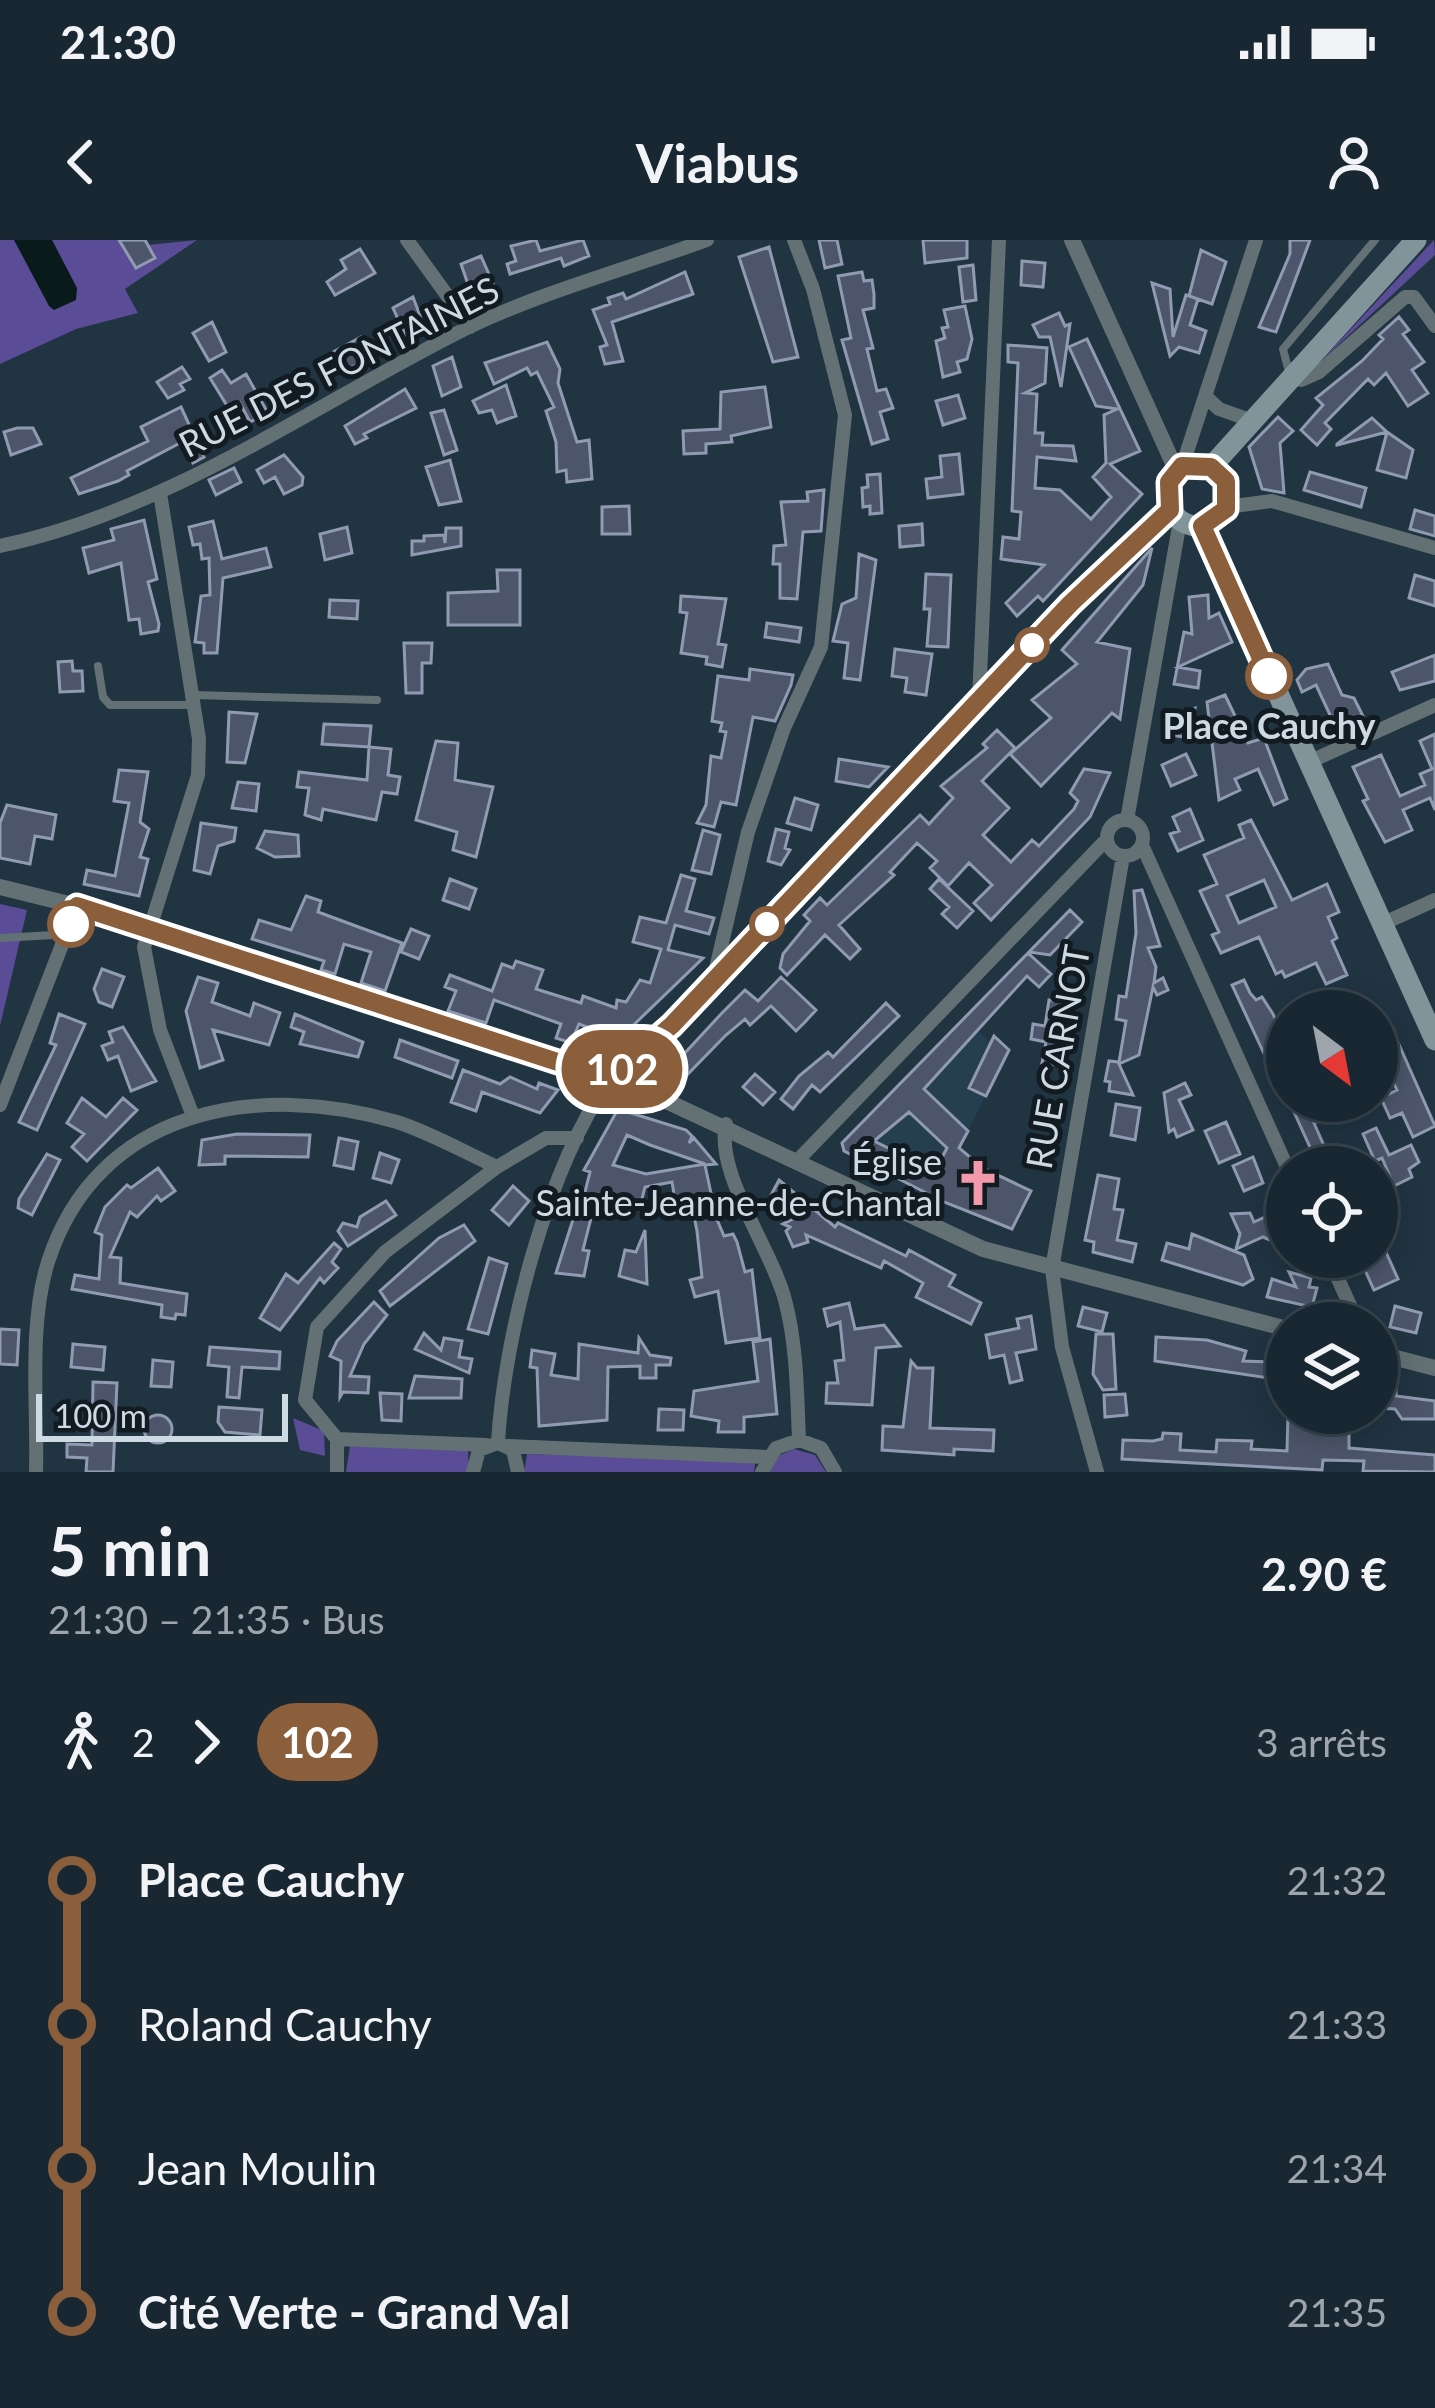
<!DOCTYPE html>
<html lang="fr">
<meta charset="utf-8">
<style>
:root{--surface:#192732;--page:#222f3a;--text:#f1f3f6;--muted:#9fa5ac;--line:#37444d}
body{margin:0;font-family:Lato,sans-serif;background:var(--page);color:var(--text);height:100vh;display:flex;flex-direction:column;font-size:45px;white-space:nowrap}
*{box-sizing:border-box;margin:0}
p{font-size:39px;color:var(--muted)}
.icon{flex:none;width:66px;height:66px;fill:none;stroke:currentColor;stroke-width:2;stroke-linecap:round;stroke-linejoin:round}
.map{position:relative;height:1232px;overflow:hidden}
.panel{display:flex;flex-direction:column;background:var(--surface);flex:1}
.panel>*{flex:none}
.badge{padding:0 24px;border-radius:39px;font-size:42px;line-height:78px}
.needle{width:78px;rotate:148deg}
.fabs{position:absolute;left:1266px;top:750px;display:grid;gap:24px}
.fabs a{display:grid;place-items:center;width:132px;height:132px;border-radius:50%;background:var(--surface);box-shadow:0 6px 30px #0003,0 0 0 3px var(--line);font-size:60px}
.scale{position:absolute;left:36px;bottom:30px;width:252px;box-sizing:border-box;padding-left:12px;border:6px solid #cedae3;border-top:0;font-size:33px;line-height:42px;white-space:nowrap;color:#cedae3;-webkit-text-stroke:9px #121b21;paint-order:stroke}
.map>.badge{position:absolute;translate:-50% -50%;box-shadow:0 0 0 6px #fff}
.legs{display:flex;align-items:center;gap:18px;height:132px;padding:0 48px;font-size:39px}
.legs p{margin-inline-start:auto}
.summary{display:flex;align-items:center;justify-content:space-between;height:204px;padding:0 48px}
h1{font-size:66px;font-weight:700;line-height:90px}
ul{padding:0 48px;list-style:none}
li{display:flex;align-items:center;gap:42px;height:144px;font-size:45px}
li i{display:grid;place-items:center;width:18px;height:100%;margin:0 15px;background:currentColor}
li i::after{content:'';width:30px;height:30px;margin:-15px;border:9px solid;border-radius:50%;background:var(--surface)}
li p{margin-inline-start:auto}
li:first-child i{background:linear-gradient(#0000 50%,currentColor 0)}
li:last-child i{background:linear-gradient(currentColor 50%,#0000 0)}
.status{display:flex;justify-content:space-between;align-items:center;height:84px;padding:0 60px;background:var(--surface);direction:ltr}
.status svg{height:33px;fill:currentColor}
header{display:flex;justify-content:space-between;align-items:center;height:156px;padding:0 48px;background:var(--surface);font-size:54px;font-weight:700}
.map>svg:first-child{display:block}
.built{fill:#253f51}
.green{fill:#5b4c97}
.water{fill:#081a19}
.building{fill:#4c556a;stroke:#909bb1;stroke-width:3;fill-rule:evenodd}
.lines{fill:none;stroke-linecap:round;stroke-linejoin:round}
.service{stroke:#647174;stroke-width:8}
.minor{stroke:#647174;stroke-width:14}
.tertiary{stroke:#647174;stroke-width:16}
.secondary{stroke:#809499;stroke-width:21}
.line-1-casing{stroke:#fff;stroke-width:27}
.line-1{stroke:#8b5e3c;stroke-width:18}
.stop-1-dot{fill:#fff;stroke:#8b5e3c;stroke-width:6}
.labels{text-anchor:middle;stroke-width:10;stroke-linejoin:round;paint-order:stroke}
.street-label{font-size:36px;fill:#cedae3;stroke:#121b21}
.stop-label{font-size:36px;font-weight:bold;fill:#cedae3;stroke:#121b21}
.poi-label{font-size:36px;fill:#cedae3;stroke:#121b21;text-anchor:end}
</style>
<div class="status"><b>21:30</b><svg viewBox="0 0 49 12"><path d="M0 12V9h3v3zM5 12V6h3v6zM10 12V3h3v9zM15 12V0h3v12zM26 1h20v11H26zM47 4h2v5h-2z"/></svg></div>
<header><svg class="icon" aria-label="back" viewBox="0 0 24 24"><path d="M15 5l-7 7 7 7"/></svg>Viabus<svg class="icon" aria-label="person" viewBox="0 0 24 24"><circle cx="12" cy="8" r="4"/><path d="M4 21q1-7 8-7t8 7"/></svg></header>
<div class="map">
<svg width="1435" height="1232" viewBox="0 0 1435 1232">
<rect width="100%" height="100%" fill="#213442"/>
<path class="built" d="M964 777 1005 817 935 956 842 903Z"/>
<path class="green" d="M0 0H119L136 28 155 18 148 5 197 0 125 49 138 73 76 89 0 124Z
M1434 0 1435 15 1320 122Z
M0 664 27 670 0 786Z
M293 1178 324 1191 325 1216 300 1210Z
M350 1206 468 1211 469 1232H346Z
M794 1209 815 1215 826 1232H770L780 1215Z
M527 1214 750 1221 755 1224 754 1232H524Z"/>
<path class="water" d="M14 0H52L77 48 76 60 54 70 49 66Z"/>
<path class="building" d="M119 0H145L155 18 136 28Z
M536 0 540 11 583 0 589 16 564 26 561 18 510 34 507 24 516 21 511 6Z
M819 0H837L842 24 825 28Z
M923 0H967V18L925 23Z
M1290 0H1310L1276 92 1259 87 1290 14Z
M769 7 798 117 773 122 739 17Z
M360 9 375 33 335 55 327 42 346 29 341 20Z
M1201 10 1226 22 1212 64 1189 56Z
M481 16 495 48 472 56 461 24Z
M1022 21 1045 23 1043 47 1021 45Z
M973 25 976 60 963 62 959 27Z
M685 32 693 54 612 82 623 121 605 124 600 107 607 105 593 70 610 64 608 58 623 53 626 59Z
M862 32 864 41 872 40 874 54V68L863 70 873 108 867 109 877 151 886 149 893 168 880 172 888 199 872 204 842 100 851 98 838 36Z
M1152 43 1170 49 1173 97 1186 55 1198 59 1190 85 1206 91 1199 113 1179 107 1170 116Z
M413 57 425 89 407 99 393 68Z
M965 66 972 99 967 119 957 122 960 132 943 137 936 101 945 98 942 88 948 87 944 70Z
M1059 73 1065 86 1070 84 1061 147 1050 97H1039L1033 85Z
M1399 77 1409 90 1403 94 1424 122 1412 130 1428 153 1408 166 1386 133 1374 145 1368 139 1325 183 1331 189 1317 205 1301 190 1323 165 1316 158 1362 121 1383 99 1379 95Z
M212 82 226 112 209 121 193 93Z
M361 97 372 117 344 131 333 112Z
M1087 99 1140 211 1110 224 1142 254 1043 361 1038 356 1017 376 1006 363 1044 325 1001 319 1003 297 1019 299 1021 272 1012 271 1018 123 1008 122V105L1047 108 1045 143 1025 153 1037 154 1035 193H1043L1042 205 1073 206 1076 221 1037 217 1035 248 1060 250 1091 279 1111 257 1093 237 1106 223 1104 175 1117 169 1096 166 1069 107Z
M547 102 560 129 558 143 577 202 589 200 592 239 567 242 566 230 557 232 556 202 546 171 554 167 537 132 531 135 527 128 494 144 485 123Z
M452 117 461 147 442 156 433 126Z
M182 127 190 139 180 144 184 150 168 158 157 142Z
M222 130 231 143 246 134 268 173 250 182 240 163 229 169 210 138Z
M506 145 516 176 497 183 492 170 479 173 473 161Z
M765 147 771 187 731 196 732 202 706 204V213L684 214 683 191 720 189 721 152Z
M405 149 416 168 364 194 367 198 355 204 345 186Z
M958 155 965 178 943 185 936 161Z
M181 167 204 217 193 223 182 202 127 231 129 235 118 241 79 254 71 238 148 201 141 187Z
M444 170 457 210 444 215 431 173Z
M1278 177 1293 191 1280 203 1284 253 1262 249 1249 207Z
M1372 178 1387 192 1337 205V204Z
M17 188H33L41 204 11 215 4 192Z
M1387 192 1413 210 1406 238 1377 230Z
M959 214 963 254 928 258 926 239 942 237 940 216Z
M284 215 303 237 302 245 284 254 275 237 264 243 257 230Z
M450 220 461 261 439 265 426 227Z
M234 228 241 242 216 255 209 240Z
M1310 232 1366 248 1361 267 1304 250Z
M880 234 882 273 870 274V266L863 267 862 248 868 247 867 235Z
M824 250 821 291 803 292 797 359 780 358V324H773L774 306 786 305 781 262 808 261 807 252Z
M629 266 630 294H602V267Z
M1415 270 1435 276V296L1410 289Z
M144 280 157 339 148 342 159 384 158 391 141 394 139 379 129 380 121 323 89 333 83 308 114 300 111 289Z
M213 281 222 319 266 308 271 327 223 338 217 413H204V403L195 402 201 356 210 355 209 318 202 319 200 304 193 305 189 287Z
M922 284 923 305 900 307 899 286Z
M347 287 352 313 325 320 320 294Z
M446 288H461V306L412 315V301H424V296L444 295 445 303Z
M1152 308 1143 345 1097 402 1130 409 1120 479 1112 473 1041 546 1010 514 1051 478 1032 460 1077 424 1062 410Z
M859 314 876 320 860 440 844 438 848 403 833 401 842 364 856 358Z
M497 330H520V385H448V353L498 351Z
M926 334 951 335 948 407 927 406 930 369H924Z
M1415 335 1435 341V366L1409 358Z
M1208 355 1209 378 1219 373 1232 402 1178 427 1200 431 1198 448 1174 444 1184 392 1192 394 1189 357Z
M681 356 726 359 718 404 726 405 722 427 706 424 707 417 681 413 687 373 680 372Z
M330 360 358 361 357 379 329 377Z
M767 383 801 388 799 402 765 397Z
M404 403H432L431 423H422V453H406Z
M895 409 932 414 926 455 905 452 907 438 892 436Z
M1435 415V441L1400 450 1392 432Z
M72 421 73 431H82L83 451 60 452 58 422Z
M1328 424 1342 455 1354 458 1363 476 1337 490 1316 445 1302 452 1297 440 1306 429Z
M750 429 793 435 791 445 775 481 753 477 736 565 721 562 714 587 697 583 706 565 711 516 721 518 726 492 720 491 722 483 712 481 718 436 749 440Z
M1225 455 1248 503 1264 498 1287 559 1274 565 1258 529 1235 539 1240 550 1219 560 1207 462Z
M1195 468 1190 498 1171 495 1174 474Z
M229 472 257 474 245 523 227 522Z
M324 484 371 486 369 507 322 504Z
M997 490 1015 508 982 541 1009 568 983 595 1011 622 1032 600 1039 606 1074 569 1078 561 1070 553 1084 529 1110 533 1090 577 991 680 974 663 992 645 969 623 948 646 930 628 937 621 917 603 890 632 894 635 839 685 860 709 850 719 825 695 787 735 780 728 783 714 810 681 804 675 820 658 827 665 920 575 929 584 953 558 941 546 987 508 983 504Z
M1435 494V570L1430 558 1403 570 1412 590 1385 602 1363 561 1368 559 1353 527 1381 515 1400 556 1425 545 1420 534 1432 529 1420 501Z
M436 501 458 503 455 540 493 547 476 617 453 610 457 592 416 580Z
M369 507 391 509 388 535 400 537 397 554 382 552 376 580 323 569 321 580 305 575 309 548 297 547 299 532 367 540Z
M1186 514 1196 535 1171 546 1162 525Z
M839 519 888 527 869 547 836 541Z
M119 530 148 532 140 582 149 589 140 617 148 619 139 656 84 644 87 630 115 636 129 563 114 561Z
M238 542 259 544 256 571 232 568Z
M795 558 818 565 811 590 787 583Z
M7 565 56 575 52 599 35 596 30 624 0 618V583Z
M1190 569 1203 600 1178 611 1170 594 1179 591 1173 577Z
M1251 580 1292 660 1327 644 1339 672 1328 677 1337 698 1332 701 1347 735 1326 744 1316 723 1285 737 1282 731 1276 734 1259 697 1221 713 1212 695 1219 692 1200 651 1217 644 1204 615 1244 598 1239 585ZM1264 640 1276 667 1239 683 1227 656Z
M201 583 236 588 234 601 218 606 210 634 194 630Z
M776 589 789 592 785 608 790 610 781 625 768 621Z
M703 590 720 595 711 634 692 630Z
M265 591 298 595 299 616 275 617 257 608Z
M681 635 695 639 686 671 714 678 709 694 675 685 668 710 703 718 617 801 599 807 603 793 579 784 571 803 556 798 561 784 494 760 486 783 448 771 456 751 445 747 450 735 492 751 502 724 513 728 516 721 543 730 536 749 581 763 583 756 616 768 617 760 626 762 640 740 650 743 661 709 633 702 640 677 666 683Z
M450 639 476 649 469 669 443 660Z
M939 639 973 671 957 688 942 674 949 667 930 649Z
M1142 650 1160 706 1148 708 1156 727 1154 743 1163 738 1168 750 1157 755 1153 747 1139 815 1119 824 1133 855 1109 851 1110 842 1105 841 1109 821 1119 822 1126 781 1116 779 1119 756 1126 757 1136 693 1134 651Z
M306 656 321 661 318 672 402 703 385 751 361 743 371 712 344 704 335 734 321 730 324 721 252 699 259 680 291 690Z
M1070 670 1082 682 1050 715 1029 712Z
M411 689 429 696 419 719 401 712Z
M1028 713 1051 734 1039 747 1027 736 924 849 968 891 959 908 983 928 1031 951 1012 989 944 962 844 911 842 903ZM909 872 947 908 935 931 874 901Z
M102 729 124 737 112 767 99 762 94 749Z
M198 737 218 743 212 762 250 776 254 763 280 773 269 805 213 790 223 820 200 828 186 771Z
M781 737 816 770 805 782 796 791 771 766 750 785 745 779 726 795 687 835 684 814 721 774 745 750 758 761Z
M1244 740 1250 753 1256 760 1262 757 1273 774 1287 804V863L1232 745Z
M1049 760 1067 763 1059 825 1042 823 1046 802 1031 799 1033 784 1045 786Z
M886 763 899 776 820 852 812 845 793 869 781 859 799 836 828 812 833 817Z
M59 774 85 784 37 890 19 882 56 805 50 803Z
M295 774 363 802 358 817 300 804 304 792 291 787Z
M123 787 156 841 131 851 118 816 108 820 102 806 113 802 109 792Z
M994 796 1009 810 986 856 969 848Z
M400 800 458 821 452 838 395 817Z
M1397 800 1435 886 1413 897 1402 873 1390 878 1381 858 1397 850 1385 825 1377 829V809Z
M463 830 500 844 510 837 537 849 539 843 558 850 540 873 482 852 476 871 451 862Z
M755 834 775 852 763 865 743 847Z
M1185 843 1191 855 1179 860 1193 890 1177 897 1174 889 1169 892 1164 853Z
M82 858 106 877 123 858 137 870 87 921 72 907 84 894 67 883Z
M1289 861H1316L1324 879 1314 883 1326 910 1334 907 1344 927H1319Z
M1116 864 1140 868 1135 900 1111 895Z
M618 869 686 890 692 896 689 903 694 898 716 924 705 925 716 977 724 996 733 994 737 1002 745 1032 752 1030 760 1098 726 1103 718 1051 695 1057 690 1040 702 1037 697 991 691 962 676 966 672 942 645 947 641 963 604 953 600 965 583 960 590 932 584 930ZM627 895 650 905 705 924 646 934 613 925Z
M1226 882 1240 914 1219 923 1205 891Z
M1376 888 1389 915 1411 905 1419 922 1409 929 1412 937 1394 946 1382 918 1375 921 1363 894Z
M237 894 310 895 308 917 225 916V924L199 925 202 900Z
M339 898 358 902 353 929 334 925Z
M380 913 399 920 391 943 373 938Z
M47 914 60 920 32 975 18 968 19 959Z
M1253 917 1263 943 1244 951 1233 926Z
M158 928 175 951 161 961 157 956 137 977 130 972 110 1017 121 1018 120 1043 187 1054 185 1075 176 1074 175 1079 161 1077 162 1065 72 1049 75 1035 99 1039 102 995 95 992 105 967 127 945 131 948Z
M1098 935 1119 939 1114 969 1123 970 1117 1000 1136 1004 1132 1022 1093 1012 1094 1002 1085 1000Z
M779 940 835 987 838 983 906 1016 909 1010 955 1035 949 1046 981 1063 971 1084 916 1057 923 1043 884 1021 881 1028 806 995 808 1002 793 1007 786 991 790 987 783 984 805 973 770 957Z
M513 946 529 961 509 985 492 970Z
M386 961 396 975 348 1006 338 991 343 983 357 987 360 977Z
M576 970 592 974 583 1010 589 1011 584 1036 556 1033Z
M1278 971 1287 1007 1263 997 1236 1009 1240 994 1231 974 1250 973 1254 982Z
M464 985 475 1001 390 1066 380 1051 439 998Z
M645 990 647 1044 619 1036 625 1010 636 1012Z
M1377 992 1398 1039 1374 1050 1359 1017H1377Z
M1192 994 1244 1015 1253 1039 1243 1045 1162 1020 1167 1003 1189 1009Z
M334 1003 341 1009 332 1022 338 1028 324 1043 320 1038 280 1090 260 1078 286 1034 298 1043Z
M489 1018 507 1024 488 1094 468 1089Z
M1289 1032 1311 1038 1309 1047 1317 1048 1312 1067 1267 1057 1272 1039 1296 1047Z
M374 1062 387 1075 364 1104 350 1136 369 1137 368 1153 343 1152 340 1157 341 1121 330 1116 337 1101Z
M849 1063 855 1089 884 1085 900 1106 876 1108 872 1165 826 1163 827 1143H838L835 1121 844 1120 840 1082 828 1086 824 1069Z
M1395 1066 1421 1073 1416 1093 1390 1087Z
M1083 1067 1107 1073 1102 1092 1078 1086Z
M1031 1076 1036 1109 1016 1113 1022 1140 1010 1143 1004 1115 990 1118 986 1095 1019 1088 1017 1079Z
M0 1089 19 1090 17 1125 0 1124Z
M424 1093 441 1110 444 1098 462 1101 459 1117 472 1119 469 1133 415 1109Z
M1096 1094H1113L1116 1149 1103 1150 1093 1134Z
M1156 1097 1207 1100 1246 1111 1243 1121 1275 1122V1139L1155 1121Z
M639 1098 650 1115 671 1118 670 1125H656V1138H640V1126L608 1127 607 1180 539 1186 537 1128 530 1127 532 1110 555 1114 551 1135 578 1139 579 1104 638 1113Z
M770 1099 777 1174 744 1177V1192H718L719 1181 691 1176 694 1151 758 1141 753 1102Z
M73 1104 105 1107 103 1130 71 1127Z
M210 1107 280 1112 279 1129 242 1127 239 1158 227 1157 229 1127 208 1125Z
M153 1120 173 1122 171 1147 151 1146Z
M911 1121 917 1128H933L930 1188 994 1190 993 1211 954 1209V1215L882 1210 883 1186 903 1187Z
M415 1136 462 1139 461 1158H409Z
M93 1142 117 1143 113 1232H86L87 1218 67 1217V1204L92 1205Z
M1377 1145 1396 1147V1156L1435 1161V1179H1402L1395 1169 1377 1168Z
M380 1153 402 1154 401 1181 382 1180Z
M1125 1154 1127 1175 1105 1177 1104 1155Z
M219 1167 262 1170 260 1195 225 1192 218 1182Z
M659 1169 684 1170 683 1190H658Z
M1288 1173H1319L1317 1189 1349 1191V1208L1435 1215V1232L1363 1231 1364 1221 1323 1220 1322 1230 1122 1219 1123 1200 1153 1201 1162 1199 1163 1193 1181 1194 1180 1210 1216 1212 1217 1200 1252 1201 1251 1209 1287 1211Z
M144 1189a14 14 0 1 1 28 0a14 14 0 1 1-28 0Z"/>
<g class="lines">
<path class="service" d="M1289 132 1283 109 1375 0
M98 426 103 457 110 465H192
M194 455 377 460
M0 698 54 695 68 678"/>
<path class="minor" d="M407 0 470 87
M1290 135 1301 140 1319 132 1405 57H1414L1435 86
M1205 156 1219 169 1250 180
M1182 227 1256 0
M160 253 199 499 198 535 144 707 160 790 193 876
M1227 267 1272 261 1435 308
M0 306C168 271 313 165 465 89 541 52 627 29 707 0
M979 460 999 0
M1309 522 1435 465
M1127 580 1180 281
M1107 598a18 18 0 1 1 36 0a18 18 0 1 1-36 0Z
M1142 605 1287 927
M1382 684 1435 660
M713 741 748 592 784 488 821 407 845 175 813 49 794 0
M0 865 77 666
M726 884C715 934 771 1007 785 1060 797 1105 797 1153 799 1200
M798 920 1107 599
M1328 1017 1358 1083
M337 1199 486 1205
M498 1203C504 1096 547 928 610 839
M508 1206 767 1217
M36 1232C38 1166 28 1086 48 1022 97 868 258 841 397 882 431 893 464 912 497 927
M337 1232V1199L305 1160 317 1087 385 1012 497 927 546 898H577
M473 1232 479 1210 498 1203 513 1210 518 1232
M762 1232 776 1208 799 1200 821 1208 835 1232
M1097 1232 1062 1107 1052 1029 1123 616"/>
<path class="tertiary" d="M1072 0 1177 232
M0 647 77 666 664 860 983 1009 1287 1089
M610 839 672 785 1070 364 1170 270
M1377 1113 1435 1128"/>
<path class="secondary" d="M1167 255a31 31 0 1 1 62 0a31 31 0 1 1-62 0Z
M1211 227 1416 0
M1202 286 1435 800"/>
</g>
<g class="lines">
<defs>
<path id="line-1" d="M71 684 77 666 610 839 672 785 1070 364 1170 270 1169 242 1182 226 1211 227 1226 241V269L1202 286 1269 436"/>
</defs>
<use href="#line-1" class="line-1-casing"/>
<use href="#line-1" class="line-1"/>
</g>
<defs>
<symbol id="church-bare" viewBox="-9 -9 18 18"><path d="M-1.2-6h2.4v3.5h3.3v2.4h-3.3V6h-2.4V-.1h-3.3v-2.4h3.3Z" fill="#f29aac" stroke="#121b21" stroke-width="2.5" paint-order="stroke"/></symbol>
</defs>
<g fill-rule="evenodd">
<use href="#church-bare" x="945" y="910" width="66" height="66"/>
</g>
<g class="stop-1-dot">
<circle cx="1032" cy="405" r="15"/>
<circle cx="1269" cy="436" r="21"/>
<circle cx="71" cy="684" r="21"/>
<circle cx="767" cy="684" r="15"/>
</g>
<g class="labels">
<g class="street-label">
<text transform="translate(339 127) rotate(-27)" y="13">RUE DES FONTAINES</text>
<text transform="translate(1058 817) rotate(-80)" y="13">RUE CARNOT</text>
</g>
<g class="stop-label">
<text x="1269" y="499">Place Cauchy</text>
</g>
<g class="poi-label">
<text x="942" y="935">Église<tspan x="942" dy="41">Sainte-Jeanne-de-Chantal</tspan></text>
</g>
</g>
</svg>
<div class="fabs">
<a><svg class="needle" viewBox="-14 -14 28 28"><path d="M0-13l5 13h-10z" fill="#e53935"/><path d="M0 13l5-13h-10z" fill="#9fa5ac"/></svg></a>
<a><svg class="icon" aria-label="locate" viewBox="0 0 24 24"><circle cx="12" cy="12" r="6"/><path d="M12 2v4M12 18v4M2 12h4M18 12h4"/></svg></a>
<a><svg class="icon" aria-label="layers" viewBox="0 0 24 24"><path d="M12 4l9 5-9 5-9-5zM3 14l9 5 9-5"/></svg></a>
</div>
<div class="scale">100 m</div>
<b class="badge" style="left:622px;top:829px;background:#8b5e3c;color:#fff">102</b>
</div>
<section class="panel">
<div class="summary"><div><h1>5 min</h1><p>21:30 – 21:35 · Bus</p></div><b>2.90 €</b></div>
<div class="legs"><svg class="icon" aria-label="walk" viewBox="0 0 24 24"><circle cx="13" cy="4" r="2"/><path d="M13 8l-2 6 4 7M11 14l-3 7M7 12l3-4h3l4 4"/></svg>2<svg class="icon" aria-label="forward" viewBox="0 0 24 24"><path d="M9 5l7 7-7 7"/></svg><b class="badge" style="background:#8b5e3c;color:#fff">102</b><p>3 arrêts</p></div>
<ul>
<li><i style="color:#8b5e3c"></i><b>Place Cauchy</b><p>21:32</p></li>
<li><i style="color:#8b5e3c"></i><span>Roland Cauchy</span><p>21:33</p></li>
<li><i style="color:#8b5e3c"></i><span>Jean Moulin</span><p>21:34</p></li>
<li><i style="color:#8b5e3c"></i><b>Cité Verte - Grand Val</b><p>21:35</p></li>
</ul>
</section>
